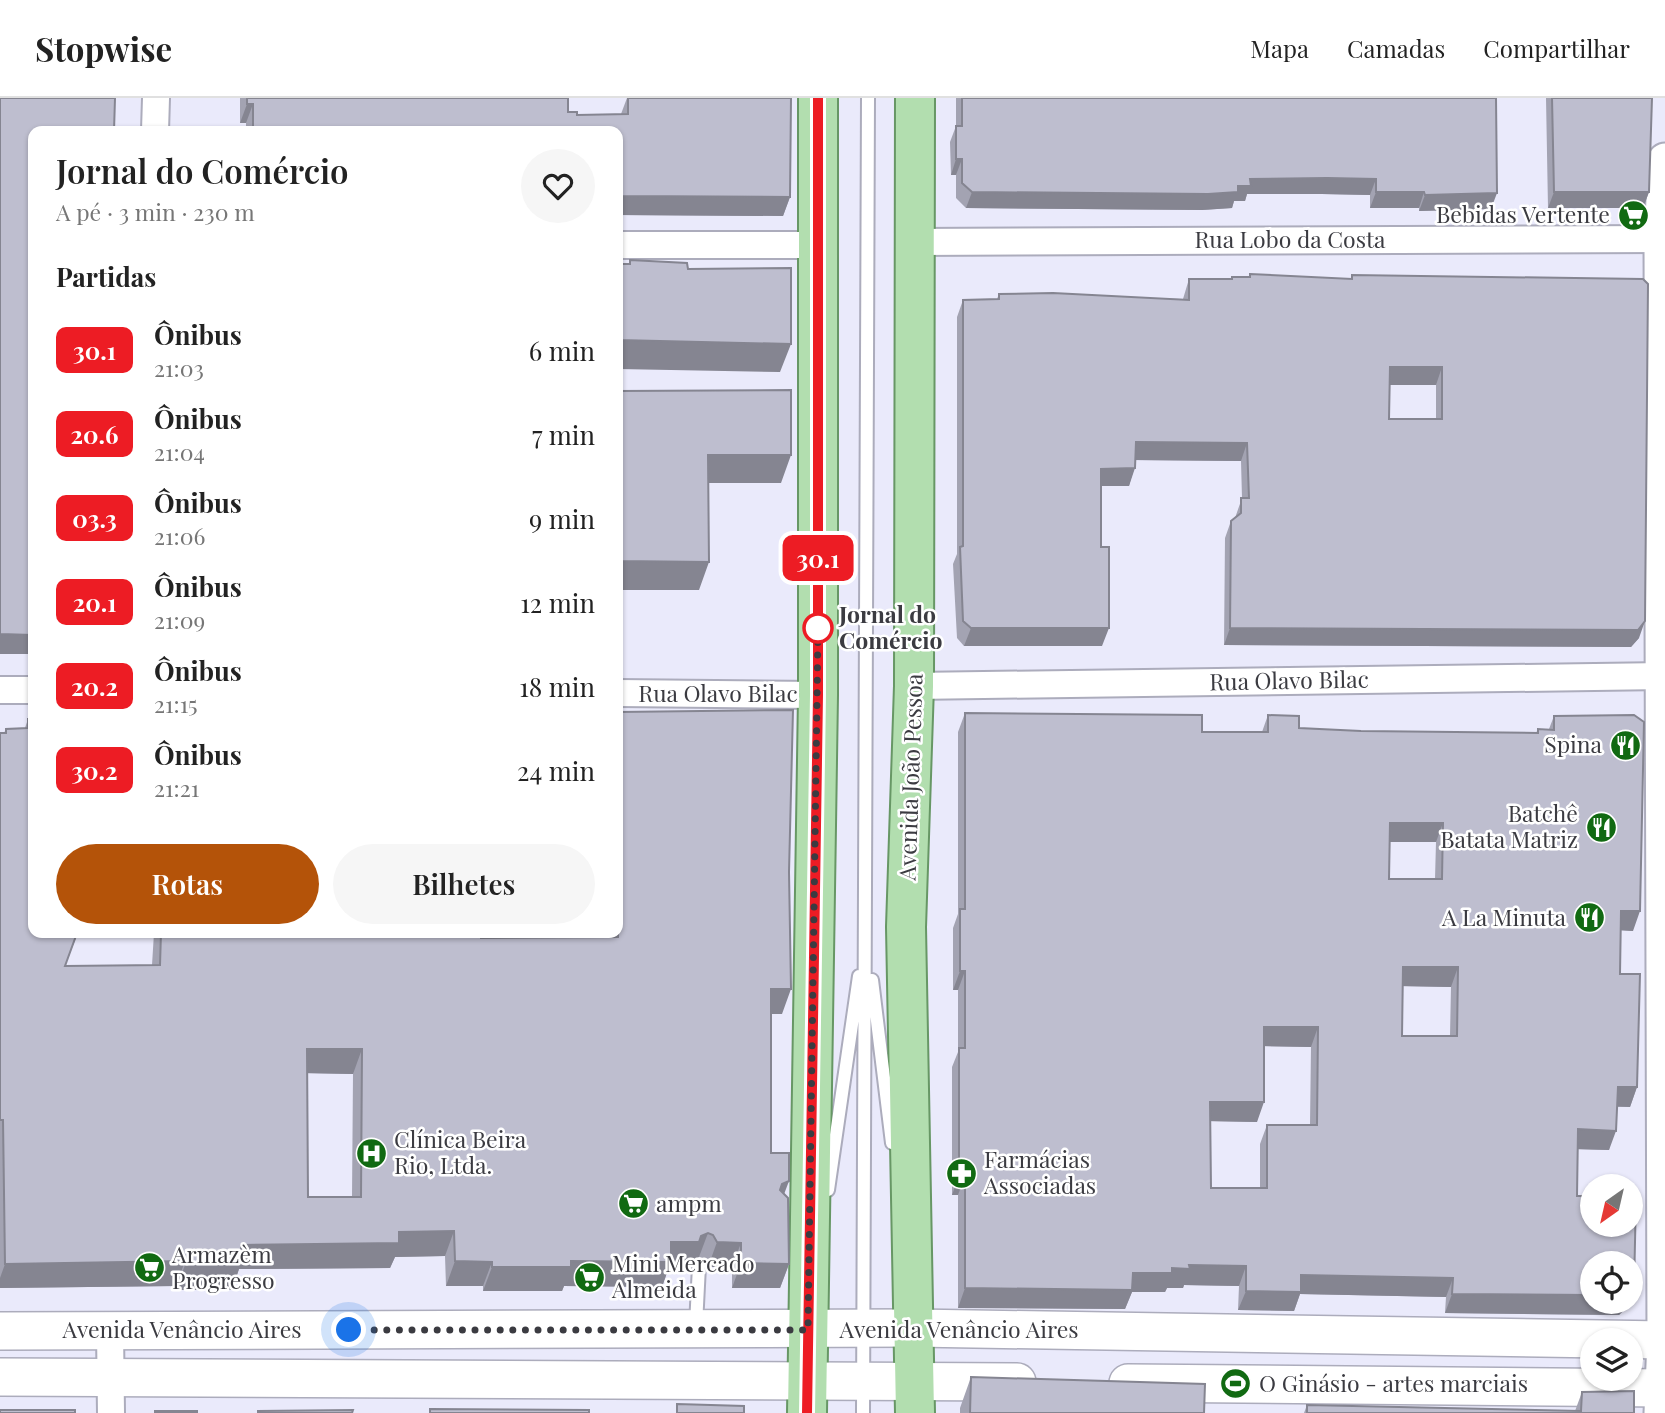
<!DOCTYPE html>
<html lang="pt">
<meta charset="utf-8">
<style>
:root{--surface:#fff;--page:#f6f6f6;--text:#222;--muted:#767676;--line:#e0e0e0;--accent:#b45309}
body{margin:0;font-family:"Playfair Display",serif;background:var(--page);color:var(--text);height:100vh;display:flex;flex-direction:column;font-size:26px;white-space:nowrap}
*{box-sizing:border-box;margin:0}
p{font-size:23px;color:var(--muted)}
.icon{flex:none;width:38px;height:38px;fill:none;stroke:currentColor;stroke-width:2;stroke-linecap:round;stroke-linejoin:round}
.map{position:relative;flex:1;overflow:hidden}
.panel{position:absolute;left:28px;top:28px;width:595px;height:812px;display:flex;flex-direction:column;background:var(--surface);border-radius:14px;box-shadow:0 2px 5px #0004}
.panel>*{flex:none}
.badge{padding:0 14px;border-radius:10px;font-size:24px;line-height:46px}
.needle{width:46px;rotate:214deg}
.controls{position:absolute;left:1580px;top:1076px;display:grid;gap:14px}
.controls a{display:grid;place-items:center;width:63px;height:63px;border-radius:50%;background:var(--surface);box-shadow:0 2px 5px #0004;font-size:35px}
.you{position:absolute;width:35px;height:35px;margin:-18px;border:5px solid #fff;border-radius:50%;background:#1a73e8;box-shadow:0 0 0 10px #1a73e833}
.map>.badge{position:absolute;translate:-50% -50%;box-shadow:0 0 0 4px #fff}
h2{padding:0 28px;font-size:26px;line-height:63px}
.round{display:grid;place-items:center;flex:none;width:74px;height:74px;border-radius:37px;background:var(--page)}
.headline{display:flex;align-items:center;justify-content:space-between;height:119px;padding:0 28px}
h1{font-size:33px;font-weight:600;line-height:52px}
.cta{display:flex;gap:14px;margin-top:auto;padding:14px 28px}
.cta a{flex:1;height:80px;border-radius:42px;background:var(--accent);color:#fff;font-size:28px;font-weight:600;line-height:80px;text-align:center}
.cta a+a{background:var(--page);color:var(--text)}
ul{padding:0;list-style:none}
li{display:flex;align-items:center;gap:21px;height:84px;padding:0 28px}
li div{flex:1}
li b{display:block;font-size:26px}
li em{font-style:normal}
li .badge{min-width:77px;font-weight:700;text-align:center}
header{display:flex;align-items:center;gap:42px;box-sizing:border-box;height:98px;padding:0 35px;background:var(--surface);border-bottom:2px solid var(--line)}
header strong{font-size:33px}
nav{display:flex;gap:38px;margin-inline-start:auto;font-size:24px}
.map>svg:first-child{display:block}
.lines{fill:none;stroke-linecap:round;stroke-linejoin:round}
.service-casing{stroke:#acacbc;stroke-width:16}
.minor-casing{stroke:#acacbc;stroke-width:30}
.tertiary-casing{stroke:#acacbc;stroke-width:37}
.secondary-casing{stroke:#acacbc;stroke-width:40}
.primary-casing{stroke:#679765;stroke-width:42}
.service{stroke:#fff;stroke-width:12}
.minor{stroke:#fff;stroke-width:26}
.tertiary{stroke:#fff;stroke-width:33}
.secondary{stroke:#fff;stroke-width:37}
.primary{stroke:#b2deaf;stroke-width:38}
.wall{fill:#a3a3b2;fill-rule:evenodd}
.shaded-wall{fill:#858591}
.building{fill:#bebecf;stroke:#858591;stroke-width:2;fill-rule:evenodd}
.line-casing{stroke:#fff;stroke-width:16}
.line{stroke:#ed1c24;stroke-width:10}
.walk{stroke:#3b3b41;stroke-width:7;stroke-dasharray:0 12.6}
.stop-dot{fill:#fff;stroke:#ed1c24;stroke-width:3.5}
.labels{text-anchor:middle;stroke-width:5;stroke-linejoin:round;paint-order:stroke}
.poi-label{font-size:23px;fill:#3b3b41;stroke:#fff;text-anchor:start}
.street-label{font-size:23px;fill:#3b3b41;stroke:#fff}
.stop-label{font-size:23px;font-weight:bold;fill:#3b3b41;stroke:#fff;text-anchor:start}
</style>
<header>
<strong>Stopwise</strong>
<nav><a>Mapa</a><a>Camadas</a><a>Compartilhar</a></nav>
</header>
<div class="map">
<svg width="1665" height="1315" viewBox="0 0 1665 1315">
<rect width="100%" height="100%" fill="#eaeafb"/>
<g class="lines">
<defs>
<path id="service" d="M872 882 892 1045
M828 1092 859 878
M696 1227 699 1168
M863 1315 868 0"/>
<path id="minor" d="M155 33 156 0
M914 144 1665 141
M618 147H819
M914 588 1665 578
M0 592H33
M618 595 818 597
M110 1232 111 1315"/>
<path id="tertiary" d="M1661 1315 1664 1242 1661 141 1665 62"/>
<path id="secondary" d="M0 1233 915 1230 1665 1242
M0 1279 1017 1284
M1128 1285 1665 1290"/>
<path id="primary" d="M915 0 914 588 906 829 915 1315
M807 1315 818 597V0"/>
</defs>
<use href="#service" class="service-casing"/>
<use href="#minor" class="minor-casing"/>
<use href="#tertiary" class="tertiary-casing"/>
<use href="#secondary" class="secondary-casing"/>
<use href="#primary" class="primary-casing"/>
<use href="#service" class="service"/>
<use href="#minor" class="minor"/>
<use href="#tertiary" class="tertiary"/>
<use href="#secondary" class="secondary"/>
<use href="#primary" class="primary"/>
</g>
<path class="wall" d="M240 0H568V14L577 17 621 16 627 0H791L790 99 783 118 618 117V33H246V25H240Z
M956 0H1496L1491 111 1419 113V110H1370V97L1322 96H1247L1245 103H1234L1232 110 1202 112 966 110 956 100V77H951L950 44 956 28Z
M1546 0H1652L1649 94 1643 110H1548Z
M1250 176 1351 181 1352 177 1643 181 1639 540 1631 549 1224 547 1225 440 1231 423 1235 420 1242 400 1241 363 1136 362 1129 388H1101L1102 548H964L957 540 953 466 957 456V219L963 202 997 201 999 196 1183 201 1189 181H1231L1232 179H1249ZM1389 287H1436V321H1389Z
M965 615 1202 634H1262L1268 617 1299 630 1361 633 1536 635 1538 631H1549L1554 618 1633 833 1621 832 1620 876 1637 989 1630 1009H1617L1609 1052 1578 1051 1577 1098 1592 1204H1629L1627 1209 1619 1217 1445 1215 1446 1199 1300 1196 1294 1213 1238 1212 1239 1188 1184 1187 1183 1190H1167L1165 1194H1132L1125 1211 958 1210V1097H952V969L958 954V892H953V830L958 816V634ZM1390 744H1436L1435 781H1389ZM1403 888 1451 889 1450 938H1402ZM1264 948 1311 949 1310 1027H1267L1260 1046V1090H1211L1210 1023 1257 1024Z
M28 621 33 835H78L65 868 152 867 154 835H481V840L609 839V835H618L782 916H771V1055L784 1096 789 1166 780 1190H732V1169H708L704 1161 699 1159 692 1163 690 1168 669 1169 662 1189 564 1188 562 1193H483V1188H446L445 1158 395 1159 390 1170 239 1171 232 1192H176V1188L0 1190V635H4L6 631 25 630ZM307 975 353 976 352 1099H308Z
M971 1279 1204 1315H960V1310Z
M1582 1294 1634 1315H1304L1307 1307 1575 1313Z"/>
<path class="shaded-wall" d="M247 6H253L246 25H240Z
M956 61H962L956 77H951Z
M1327 80 1376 81 1370 97 1322 96H1247L1245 103H1234L1232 110 1202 112 966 110 972 94 1238 88 1250 81Z
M1376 94H1424L1419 110H1370Z
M1554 94H1649L1643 110H1548Z
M1497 95 1491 111 1419 113 1425 97Z
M618 98 790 99 783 118 618 117Z
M618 242 791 246 780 274 618 271Z
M1390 269H1442L1436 287H1383Z
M1136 344 1247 345 1241 363 1129 362Z
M708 357H791L781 385H698Z
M1135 370 1129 388H1094L1101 371Z
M618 463 709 464 699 492H618Z
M1645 523 1639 540 1631 549 1224 547 1230 530Z
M971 530H1109L1102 548H964Z
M0 536 33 537V556H0Z
M1390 725H1443L1436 744H1383Z
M1621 813H1640L1633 833 1614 832Z
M1403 869H1458L1451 889 1396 888Z
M960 873H965L958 892H953Z
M771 891H791L782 916H762Z
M1264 929H1318L1311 949 1257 948Z
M307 951H362L353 976 298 975Z
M1618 989H1637L1630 1009 1611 1008Z
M1210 1004H1264L1257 1024 1203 1023Z
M1578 1031 1616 1033 1609 1052 1571 1051Z
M959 1078H965L958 1097H952Z
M789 1083 780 1107 773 1111 782 1086Z
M454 1133 445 1158 395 1159 390 1170 239 1171 232 1192H176L185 1167 241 1147 399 1134Z
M708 1135 699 1159 692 1163 690 1168 669 1169 662 1189 564 1188 562 1193H483L492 1169 571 1163 701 1138Z
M717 1144 741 1145 732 1169H708Z
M185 1163 176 1188 0 1190V1180L5 1166Z
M455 1163 492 1164 483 1188H446Z
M741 1165 789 1166 780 1190H732Z
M1189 1167 1246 1168 1239 1188 1184 1187 1183 1190H1167L1165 1194H1132L1125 1211 958 1210 965 1190 1133 1175 1172 1170Z
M1301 1177 1453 1180 1446 1199 1300 1196 1294 1213 1238 1212 1246 1193Z
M1452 1196 1592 1197V1204H1629L1627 1209 1619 1217 1445 1215Z"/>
<path class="building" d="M0 0H115L114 33H33V537L0 536Z
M247 0H568V14H577V17L628 16V0H791L790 99 618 98V33H253V6H247Z
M962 0H1496L1497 95 1425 97 1424 94H1376V81L1327 80 1250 81 1251 88H1238V94L1208 96 972 94 962 85V61H956V28H962Z
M1552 0H1652L1649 94H1554Z
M630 162 687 165 688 171 791 170V246L618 242V166H630Z
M1250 176 1352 181V177L1643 181 1648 186 1645 523 1638 532 1230 530 1231 423 1241 415V400H1249L1247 345 1136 344 1135 370 1101 371V449H1109V530H971L963 523 960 449 963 448V202L999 201V196L1053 195 1189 202V181H1232V179H1250ZM1390 269H1442V321H1389Z
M791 292V357H708L709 464 618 463V293Z
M793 612 789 774 791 891H771V1055H789V1083L782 1086 780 1092 788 1100 789 1166 741 1165V1145L717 1144 713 1137 708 1135 701 1138 699 1144H671V1164L571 1163V1169H492V1164L455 1163 454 1133 399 1134V1145L241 1147V1168L185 1167V1163L5 1166 3 1022H0V635H6V631L28 630V621H33V835H77L65 868 160 867 161 835H481V840L618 839V614ZM307 951H362L361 1099H308Z
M965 615 1202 617V634H1268V617L1299 618V630L1361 633 1538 635V631L1554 632V618L1634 617 1644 624 1640 813H1621L1620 876H1640L1637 989H1618L1616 1033 1578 1031 1577 1098H1592V1127H1631V1098H1636L1634 1190 1631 1193V1166H1592V1197L1452 1196 1453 1180 1301 1177V1194L1246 1193V1168L1189 1167 1190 1171 1172 1170V1175H1133L1132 1192 965 1190V1078H959V950H965V873H960V811H965ZM1390 725H1443L1442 781H1389ZM1403 869H1458L1457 938H1402ZM1264 929H1318L1317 1027H1267V1090H1211L1210 1004H1264Z
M971 1279 1205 1286 1204 1315H970Z
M1634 1293V1315H1307V1307L1581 1313 1582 1294Z
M677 1306 744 1308V1315H677Z
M430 1311 589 1312V1315H430Z
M0 1312H75V1315H0Z
M353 1312 352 1315H258V1313Z
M155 1313H197V1315H155Z"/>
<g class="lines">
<defs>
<path id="line" d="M807 1315 818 597V0"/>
</defs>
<use href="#line" class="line-casing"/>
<use href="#line" class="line"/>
<path class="walk" d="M349 1232H808L818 530"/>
</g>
<defs>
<symbol id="supermarket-disc" viewBox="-11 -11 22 22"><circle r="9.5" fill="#116a12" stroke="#fff"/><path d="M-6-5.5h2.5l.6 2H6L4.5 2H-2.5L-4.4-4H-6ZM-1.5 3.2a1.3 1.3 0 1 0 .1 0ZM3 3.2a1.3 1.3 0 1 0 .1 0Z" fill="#fff"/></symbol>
<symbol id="restaurant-disc" viewBox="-11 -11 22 22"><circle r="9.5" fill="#116a12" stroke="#fff"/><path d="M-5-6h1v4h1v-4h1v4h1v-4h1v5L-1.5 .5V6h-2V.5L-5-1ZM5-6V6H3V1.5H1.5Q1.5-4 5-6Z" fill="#fff"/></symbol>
<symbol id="hospital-disc" viewBox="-11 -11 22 22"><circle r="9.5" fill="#116a12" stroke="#fff"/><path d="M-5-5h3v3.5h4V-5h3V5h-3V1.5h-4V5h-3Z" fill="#fff"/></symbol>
<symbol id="pharmacy-disc" viewBox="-11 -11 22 22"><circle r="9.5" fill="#116a12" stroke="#fff"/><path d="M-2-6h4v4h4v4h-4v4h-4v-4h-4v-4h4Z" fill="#fff"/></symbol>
<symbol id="stadium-disc" viewBox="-11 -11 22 22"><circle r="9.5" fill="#116a12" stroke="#fff"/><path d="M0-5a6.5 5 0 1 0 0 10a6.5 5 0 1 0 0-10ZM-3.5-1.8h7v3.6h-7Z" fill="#fff"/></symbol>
</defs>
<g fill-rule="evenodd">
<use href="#supermarket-disc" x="1616" y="100" width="35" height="35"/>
<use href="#restaurant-disc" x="1608" y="630" width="35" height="35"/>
<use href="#restaurant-disc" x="1584" y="712" width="35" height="35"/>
<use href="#restaurant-disc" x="1572" y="802" width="35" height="35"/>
<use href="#hospital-disc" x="354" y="1038" width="35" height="35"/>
<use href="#pharmacy-disc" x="944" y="1058" width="35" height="35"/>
<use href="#supermarket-disc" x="616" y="1088" width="35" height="35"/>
<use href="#supermarket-disc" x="132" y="1152" width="35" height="35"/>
<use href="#supermarket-disc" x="572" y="1162" width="35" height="35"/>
<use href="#stadium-disc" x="1218" y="1268" width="35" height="35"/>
</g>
<circle class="stop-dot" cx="818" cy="530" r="14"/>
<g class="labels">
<g class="poi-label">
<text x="1610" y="125" text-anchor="end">Bebidas Vertente</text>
<text x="1602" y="655" text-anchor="end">Spina</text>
<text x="1578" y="724" text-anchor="end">Batchê<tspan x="1578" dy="26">Batata Matriz</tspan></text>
<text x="1566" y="828" text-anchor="end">A La Minuta</text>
<text x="394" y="1050">Clínica Beira<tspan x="394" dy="26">Rio, Ltda.</tspan></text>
<text x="984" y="1070">Farmácias<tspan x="984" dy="26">Associadas</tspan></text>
<text x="656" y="1114">ampm</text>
<text x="172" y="1165">Armazèm<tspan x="172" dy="26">Progresso</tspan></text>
<text x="612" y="1174">Mini Mercado<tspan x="612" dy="26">Almeida</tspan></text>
<text x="1259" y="1294">O Ginásio - artes marciais</text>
</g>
<g class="street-label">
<text x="1290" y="150">Rua Lobo da Costa</text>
<text transform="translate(1289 583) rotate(-1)" y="8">Rua Olavo Bilac</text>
<text x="718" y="604">Rua Olavo Bilac</text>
<text transform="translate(911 679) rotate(-88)" y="8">Avenida João Pessoa</text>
<text x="182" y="1240">Avenida Venâncio Aires</text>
<text x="959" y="1240">Avenida Venâncio Aires</text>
</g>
<g class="stop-label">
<text x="839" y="525">Jornal do<tspan x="839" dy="26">Comércio</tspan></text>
</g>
</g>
</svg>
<div class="controls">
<a><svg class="needle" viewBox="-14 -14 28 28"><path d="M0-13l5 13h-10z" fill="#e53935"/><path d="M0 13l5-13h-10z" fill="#767676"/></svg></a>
<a><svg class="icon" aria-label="locate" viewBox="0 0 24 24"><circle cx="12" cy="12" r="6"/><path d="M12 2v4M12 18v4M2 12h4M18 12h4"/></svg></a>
<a><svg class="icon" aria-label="layers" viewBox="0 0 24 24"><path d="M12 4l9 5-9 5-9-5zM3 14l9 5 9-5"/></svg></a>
</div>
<div class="you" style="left:349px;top:1232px"></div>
<b class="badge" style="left:818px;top:460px;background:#ed1c24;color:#fff">30.1</b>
<section class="panel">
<div class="headline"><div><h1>Jornal do Comércio</h1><p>A pé · 3 min · 230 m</p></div><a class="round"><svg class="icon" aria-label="heart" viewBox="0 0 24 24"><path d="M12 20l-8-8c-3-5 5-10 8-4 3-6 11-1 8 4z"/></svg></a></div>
<h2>Partidas</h2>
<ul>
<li><span class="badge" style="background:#ed1c24;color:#fff">30.1</span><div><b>Ônibus</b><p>21:03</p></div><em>6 min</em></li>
<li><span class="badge" style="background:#ed1c24;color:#fff">20.6</span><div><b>Ônibus</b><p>21:04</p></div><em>7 min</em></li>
<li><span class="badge" style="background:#ed1c24;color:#fff">03.3</span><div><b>Ônibus</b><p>21:06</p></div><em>9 min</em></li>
<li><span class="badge" style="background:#ed1c24;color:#fff">20.1</span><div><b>Ônibus</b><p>21:09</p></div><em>12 min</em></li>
<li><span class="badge" style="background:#ed1c24;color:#fff">20.2</span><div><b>Ônibus</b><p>21:15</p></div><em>18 min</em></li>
<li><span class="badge" style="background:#ed1c24;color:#fff">30.2</span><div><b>Ônibus</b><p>21:21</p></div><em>24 min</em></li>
</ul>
<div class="cta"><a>Rotas</a><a>Bilhetes</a></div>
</section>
</div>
